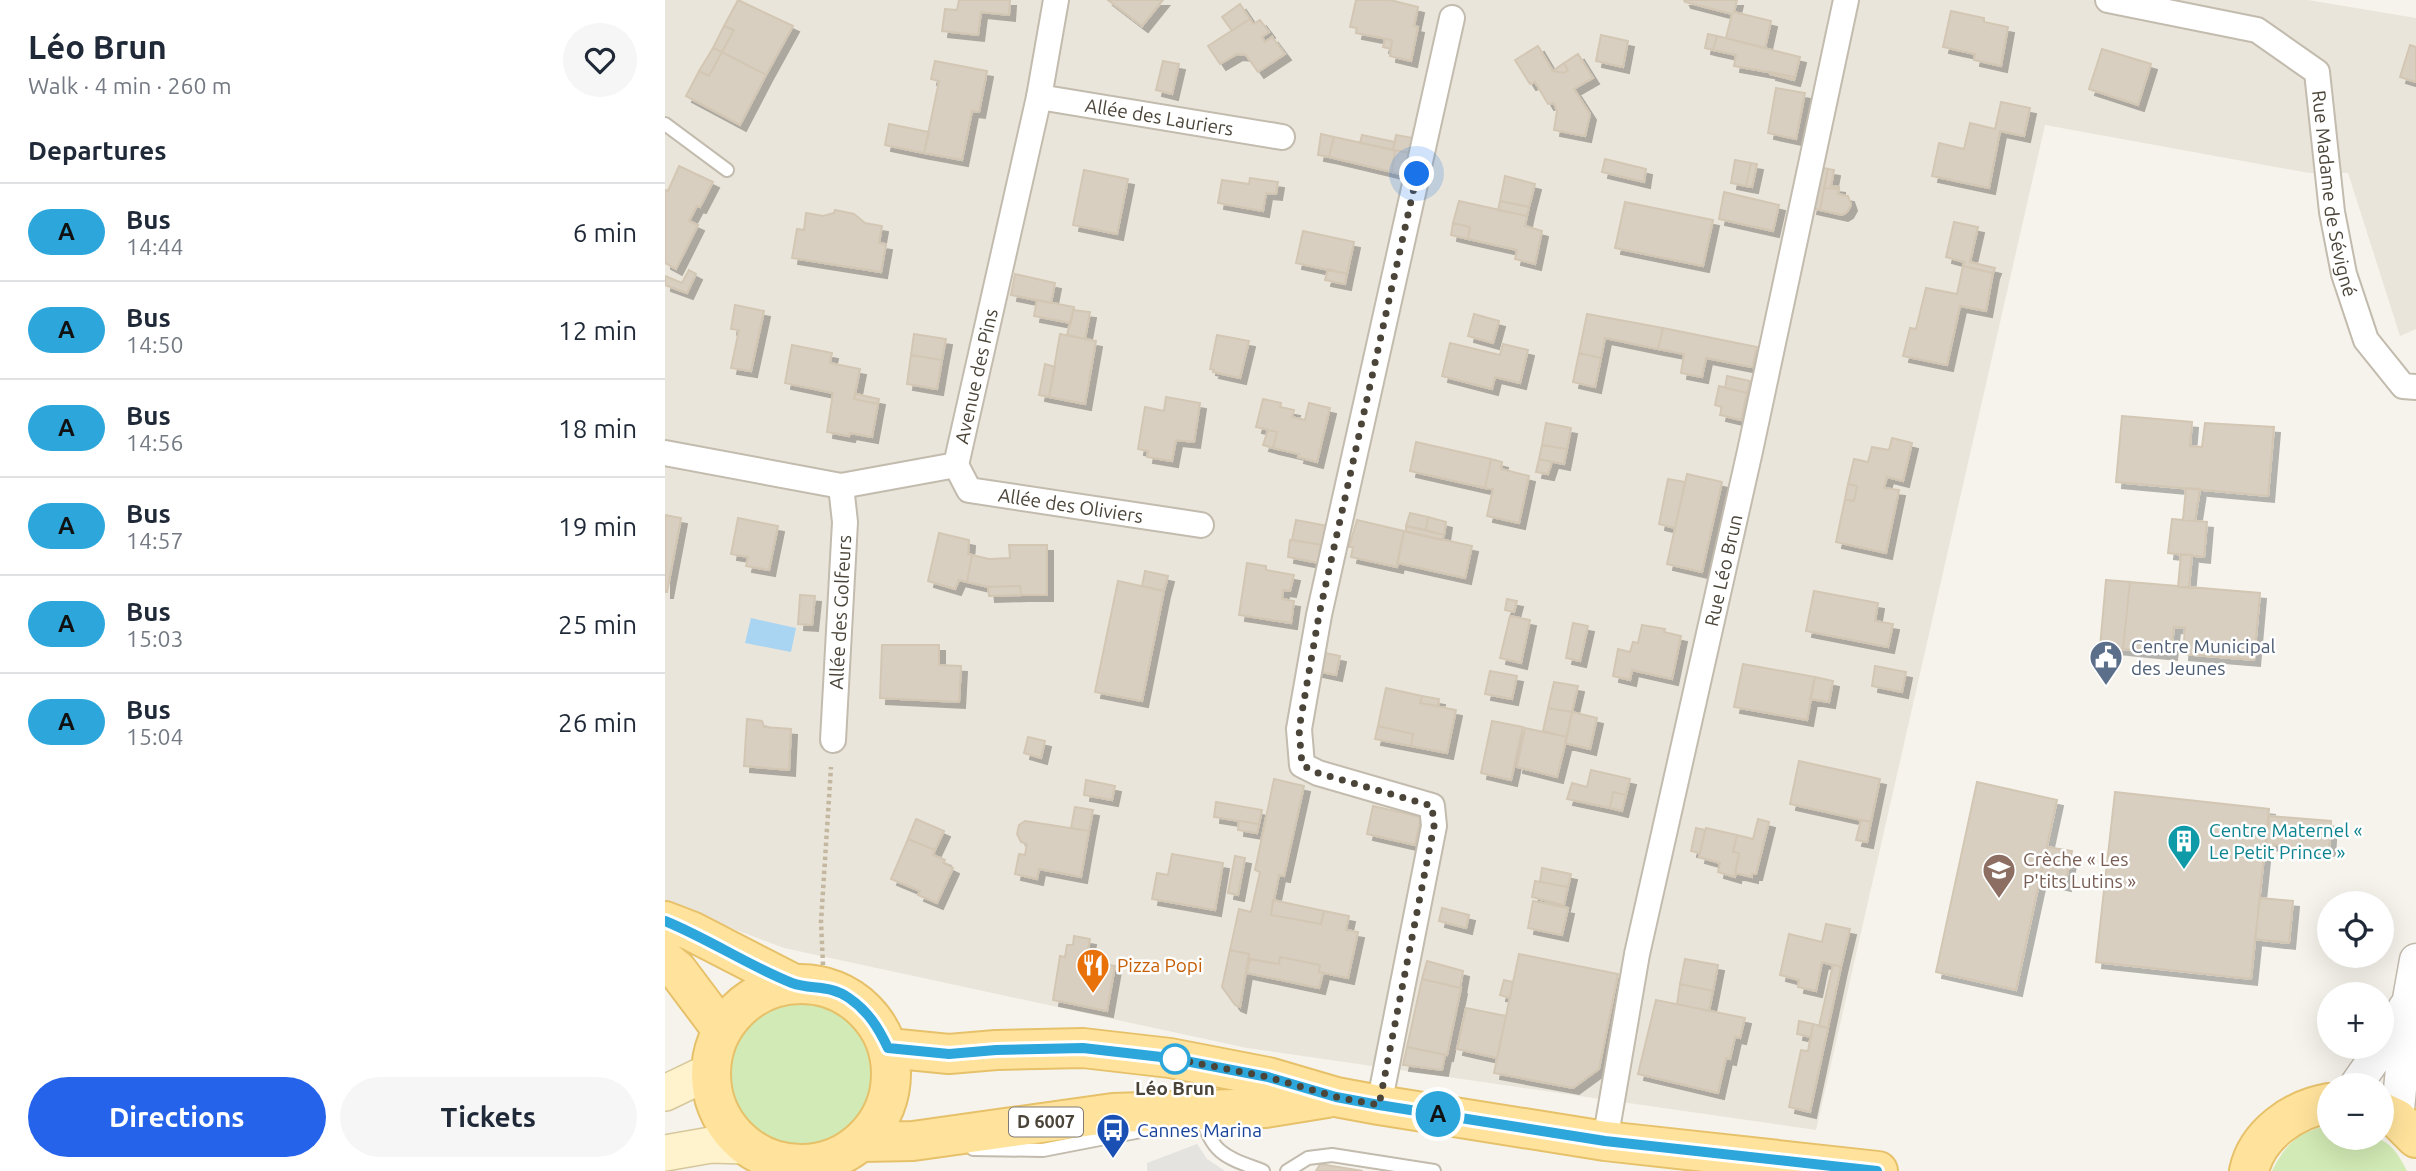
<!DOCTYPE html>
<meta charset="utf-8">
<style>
:root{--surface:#fff;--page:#f6f6f7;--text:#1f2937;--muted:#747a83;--line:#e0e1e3;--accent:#2563eb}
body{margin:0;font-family:Ubuntu,sans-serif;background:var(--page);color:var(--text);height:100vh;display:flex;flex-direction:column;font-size:26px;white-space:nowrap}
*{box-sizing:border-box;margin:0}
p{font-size:23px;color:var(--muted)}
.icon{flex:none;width:38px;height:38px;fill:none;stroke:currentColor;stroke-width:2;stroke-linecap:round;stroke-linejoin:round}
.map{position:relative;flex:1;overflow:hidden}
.panel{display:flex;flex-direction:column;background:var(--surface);width:665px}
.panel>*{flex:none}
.badge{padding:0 14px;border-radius:23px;font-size:24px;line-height:46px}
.buttons{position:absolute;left:1652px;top:891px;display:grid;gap:14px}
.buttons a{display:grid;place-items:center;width:77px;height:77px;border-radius:50%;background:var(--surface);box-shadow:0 7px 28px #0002;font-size:35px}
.you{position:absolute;width:35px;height:35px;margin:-18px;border:5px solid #fff;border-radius:50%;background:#1a73e8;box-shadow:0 0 0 10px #1a73e833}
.map>.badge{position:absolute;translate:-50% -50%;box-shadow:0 0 0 4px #fff}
h2{padding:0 28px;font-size:26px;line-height:63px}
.round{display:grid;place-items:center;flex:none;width:74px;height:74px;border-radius:37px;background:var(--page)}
.summary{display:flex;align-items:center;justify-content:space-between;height:119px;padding:0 28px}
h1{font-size:33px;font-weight:600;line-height:52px}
.primary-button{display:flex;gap:14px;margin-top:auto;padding:14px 28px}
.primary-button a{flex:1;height:80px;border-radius:42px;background:var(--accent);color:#fff;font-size:28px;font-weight:600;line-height:80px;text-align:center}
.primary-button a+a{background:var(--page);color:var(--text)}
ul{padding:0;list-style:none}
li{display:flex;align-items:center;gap:21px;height:98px;padding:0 28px;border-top:2px solid var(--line)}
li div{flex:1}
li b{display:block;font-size:26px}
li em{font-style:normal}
li .badge{min-width:77px;font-weight:700;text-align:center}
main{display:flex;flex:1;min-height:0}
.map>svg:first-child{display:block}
.residential{fill:#eae5da}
.green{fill:#d2eab5}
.parking{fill:#e5e3e0}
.water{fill:#a9d4f2}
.building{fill:#d8cfc1;stroke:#d3c7b4;stroke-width:2;filter:url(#shadow)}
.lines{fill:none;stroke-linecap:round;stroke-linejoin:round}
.service-casing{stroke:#c2bbae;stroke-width:16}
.minor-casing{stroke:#c2bbae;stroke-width:28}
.tertiary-casing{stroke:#c2bbae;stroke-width:35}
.secondary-casing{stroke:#d6c79b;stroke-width:38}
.primary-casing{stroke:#e6c16a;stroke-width:42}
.path{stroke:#c4b79f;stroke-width:4.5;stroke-dasharray:3.5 3.5;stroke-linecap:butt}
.service{stroke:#fff;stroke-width:12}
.minor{stroke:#fff;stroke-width:24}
.tertiary{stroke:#fff;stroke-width:32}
.secondary{stroke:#fff3cd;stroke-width:35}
.primary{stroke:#ffe39c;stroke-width:38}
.line-casing{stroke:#fff;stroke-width:16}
.line{stroke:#2da7db;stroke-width:10}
.walk{stroke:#4b4439;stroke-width:7;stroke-dasharray:0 12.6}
.stop-dot{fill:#fff;stroke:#2da7db;stroke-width:3.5}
.labels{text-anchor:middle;stroke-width:5;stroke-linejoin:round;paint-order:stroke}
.shield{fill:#fff;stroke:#817c74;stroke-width:2}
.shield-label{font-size:18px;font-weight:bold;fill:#4b4439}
.street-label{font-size:19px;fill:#4b4439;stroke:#fff}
.service-label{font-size:19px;fill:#4e5e75;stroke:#fff;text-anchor:start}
.culture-label{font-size:19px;fill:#0d838f;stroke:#fff;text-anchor:start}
.education-label{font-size:19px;fill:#785e54;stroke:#fff;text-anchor:start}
.food-label{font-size:19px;fill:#c56008;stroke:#fff;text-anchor:start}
.stop-label{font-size:19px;font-weight:bold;fill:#4b4439;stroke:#fff}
.transit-label{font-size:19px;fill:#164399;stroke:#fff;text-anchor:start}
</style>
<main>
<section class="panel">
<div class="summary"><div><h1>Léo Brun</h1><p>Walk · 4 min · 260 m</p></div><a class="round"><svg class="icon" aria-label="heart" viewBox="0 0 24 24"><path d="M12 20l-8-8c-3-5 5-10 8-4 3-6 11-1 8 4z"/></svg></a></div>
<h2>Departures</h2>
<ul>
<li><span class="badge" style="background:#2da7db;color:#111">A</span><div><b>Bus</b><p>14:44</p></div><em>6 min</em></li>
<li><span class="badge" style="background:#2da7db;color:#111">A</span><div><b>Bus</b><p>14:50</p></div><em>12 min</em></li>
<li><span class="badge" style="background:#2da7db;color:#111">A</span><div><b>Bus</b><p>14:56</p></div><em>18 min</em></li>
<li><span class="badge" style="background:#2da7db;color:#111">A</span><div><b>Bus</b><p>14:57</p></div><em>19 min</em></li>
<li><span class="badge" style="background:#2da7db;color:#111">A</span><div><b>Bus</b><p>15:03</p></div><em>25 min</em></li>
<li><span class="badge" style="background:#2da7db;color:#111">A</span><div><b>Bus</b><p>15:04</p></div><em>26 min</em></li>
</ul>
<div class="primary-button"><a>Directions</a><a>Tickets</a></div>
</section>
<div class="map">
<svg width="1751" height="1171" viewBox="0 0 1751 1171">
<defs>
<filter id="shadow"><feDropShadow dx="6" dy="6" stdDeviation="0" flood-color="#0004"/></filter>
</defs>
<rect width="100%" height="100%" fill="#f6f3ec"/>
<path class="residential" d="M0 0H1643L1751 18V329L1735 336 1683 173H1644L1380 125 1151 1130 582 1048 119 948 0 903Z"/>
<path class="green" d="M64 1075a72 72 0 1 1 144 0a72 72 0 1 1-144 0Z
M1664 1125V1138C1707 1138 1721 1128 1742 1171H1607C1622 1142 1633 1133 1664 1125Z"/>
<path class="parking" d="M532 1144 542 1159 560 1171H482V1163Z"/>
<path class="water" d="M86 618 131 628 126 652 80 643Z"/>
<path class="building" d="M73 0 128 26 101 75 57 52 69 30 59 26Z
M294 0H345L344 15 316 12 313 35 277 31 280 9 292 10Z
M443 0H498L477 26Z
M691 0H725L753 7 749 26 753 27 746 61 725 56 727 40 691 33 692 28 685 27Z
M1019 0H1072L1069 12 1106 21 1100 48 1061 38 1067 14 1020 2Z
M575 4 585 19 567 31 557 17Z
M1286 11 1319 18V22L1343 27 1336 66 1309 60 1310 54 1278 47Z
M585 19 588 24 595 20 604 32 597 37 600 42 607 37 620 54 593 72 581 55 572 54 555 64 543 46Z
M59 26 69 30 57 52 48 48Z
M1043 34 1052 36 1048 50 1040 48Z
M936 35 963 41 958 67 931 61Z
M1052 36 1135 57 1130 77 1069 66 1071 55 1048 50Z
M720 39 727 40 726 49 718 47Z
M1745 45 1751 47V82L1735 77Z
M873 46 888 71 899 73 903 70 899 63 913 54 928 78 909 89 925 114 920 136 889 130 892 111 889 103 883 104 870 82 865 84 850 60Z
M48 48 57 52 44 76 34 71Z
M1437 49 1486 64 1473 105 1424 89Z
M57 52 101 75 75 125 21 96 34 71 44 76Z
M270 61 322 71 314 112 307 111 297 160 259 153 274 81 266 79Z
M498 61 514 64 507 94 491 90Z
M899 63 903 70 899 73 888 71Z
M1105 72 1130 77 1129 80 1105 74Z
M1111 88 1140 93 1131 139 1103 133Z
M1336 102 1365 108 1359 136 1335 131 1324 188 1267 176 1274 143 1299 149 1305 123 1330 129Z
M224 124 264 132 259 153 220 145Z
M656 134 669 137 664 157 653 155Z
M697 135 730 142 728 150 695 143Z
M731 135 748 138 745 153 728 150Z
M669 137 730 150 727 172 664 157Z
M730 150 745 153 740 175 727 172Z
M940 159 981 169 979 182 937 172Z
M1070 160 1086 163 1081 186 1066 183Z
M1086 163 1092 164 1087 187 1081 186Z
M14 166 48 182 35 207 32 206 24 221 33 225 11 269 0 263V190L3 191Z
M1155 167 1163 169 1155 210 1146 208Z
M1163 169 1169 170 1166 186 1174 187V189L1159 188Z
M419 170 463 179 452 234 408 225Z
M840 176 870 184 864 207 835 201Z
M585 178 613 182 611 194 601 193 598 211 553 203 557 180 584 184Z
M1159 188 1174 189 1173 194 1183 196 1186 205 1182 212 1177 215 1155 210Z
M1059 192 1114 205 1108 231 1054 219Z
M794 201 862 216 860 226 877 231 870 264 850 259 852 250 803 239 805 227 788 223Z
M835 201 864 207 862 216 833 210Z
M960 202 1048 220 1038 266 950 248Z
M170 210 189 214 200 223 217 226 214 243 221 244 216 272 127 258 132 229 139 230 141 213 158 216 169 213Z
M1289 222 1313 227 1305 262 1330 268 1328 273 1298 266 1299 262 1281 257Z
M788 223 805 227 803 239 786 235Z
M638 231 689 242 682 274 631 263Z
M1298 266 1328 273 1321 311 1295 306 1282 365 1238 356 1245 328 1251 329 1261 288 1292 294Z
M663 269 682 274 680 284 660 280Z
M24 270 31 274 22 293 0 285V276L17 283Z
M350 274 390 283 386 303 346 295Z
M372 300 409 307 406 323 369 316Z
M70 305 99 311 86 371 66 368 74 330 66 329Z
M408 310 425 312 420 339 402 335Z
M809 314 834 321 828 343 803 336Z
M922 314 998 328 993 349 940 338 936 358 914 353Z
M998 328 1092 347 1087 367 1041 358 1037 377 1016 373 1019 354 993 349Z
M249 334 281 339 277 360 246 355Z
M395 334 431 341 420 404 384 397Z
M552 335 584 341 575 378 548 372 549 370 545 369Z
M785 343 835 355 838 344 863 350 855 383 830 377 827 389 777 376Z
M127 345 167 353 165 363 195 369 189 399 213 404 207 437 185 433 184 436 162 432 168 393 120 383Z
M914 353 936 358 930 387 908 382Z
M246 355 277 360 272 389 242 384Z
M380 364 390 367 384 397 374 395Z
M1062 376 1085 381 1082 393 1060 388Z
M1054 386 1082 393 1076 420 1055 415 1057 407 1050 405Z
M191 394 214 399 213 404 189 399Z
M501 397 535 403 529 442 511 440 507 461 482 457 483 451 473 449 480 407 499 411Z
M598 399 616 403 615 407 629 410 627 417 640 420 644 403 665 408 652 462 633 457 634 454 608 448 612 432 591 427Z
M1457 416 1527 422 1525 446 1537 447 1540 423 1609 427 1603 496 1451 482Z
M881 423 906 428 902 449 877 445Z
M603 430 612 432 608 448 598 445Z
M1227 438 1247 443 1238 481 1222 477 1219 488 1234 490 1221 553 1171 542 1180 499 1189 501 1192 486 1183 484 1189 459 1203 462 1207 447 1224 450Z
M751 442 826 459 820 488 745 471Z
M877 445 902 449 899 464 874 459Z
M826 459 837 462 836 469 864 476 854 523 822 516 828 489 820 488Z
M874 459 887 462 883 474 871 472Z
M1022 474 1057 482 1037 572 1002 564Z
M1003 479 1020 482 1010 528 994 524Z
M1183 484 1192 486 1189 501 1180 499Z
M1521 488 1535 489 1530 521 1518 520Z
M745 513 763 517 761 530 741 526Z
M0 515 16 518 2 592H0Z
M763 517 781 522 779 535 761 530Z
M73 518 113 526 104 570 81 566 83 557 66 554Z
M1507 519 1542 522 1539 557 1503 553Z
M631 520 663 526 658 545 627 540Z
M692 520 739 531 732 567 686 557 688 547H684Z
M741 526 779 535 777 540 741 532Z
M739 531 807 546 800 578 732 563Z
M274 533 304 540 303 554 307 555 302 582 294 580 290 589 263 581Z
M625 540 658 545 654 563 623 557Z
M344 545H382V595H356L355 586 323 587 302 582 307 555 324 559 345 558Z
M1516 554 1527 555 1524 588 1513 587Z
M582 563 601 566V570L629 575 625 591 618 590 617 599 629 601 626 623 574 615Z
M480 571 503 576 499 591 477 586Z
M1441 580 1465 582 1458 649 1435 647Z
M453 581 499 591 477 701 430 692Z
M1465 582 1595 593 1589 660 1518 654 1520 628 1509 627 1506 654 1458 649Z
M355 586 356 595 324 596 323 587Z
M1149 591 1213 603 1210 621 1228 624 1223 647 1141 631Z
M135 595 150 596 147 625 133 624Z
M842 599 852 601 849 612 840 610Z
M845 616 865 620 856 663 835 658Z
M908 623 923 626 915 661 901 658Z
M977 625 1000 629 999 632 1016 636 1007 679 967 670 965 680 948 676 953 649 965 652 968 642 973 643Z
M217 645H274V665L296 666 294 702 215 698Z
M656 652 675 656 671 675 652 671Z
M1078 664 1150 677 1142 720 1069 707Z
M1210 666 1241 672 1237 692 1207 686Z
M825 671 852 676 847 699 820 694Z
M1150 677 1168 681 1164 702 1145 699Z
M889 682 913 686 907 712 883 708Z
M721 688 757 696 755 703 791 710 782 753 746 746 748 734 713 726Z
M757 696 774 699 773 706 755 703Z
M883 708 907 712 902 737 878 731Z
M907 712 932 718 925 749 900 743Z
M82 719 97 721 99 727 126 729 124 770 79 766Z
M827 721 858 727 846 780 816 773Z
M713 726 748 734 746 746 710 739Z
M860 728 902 737 892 777 852 767Z
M363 737 380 741 376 758 359 753Z
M1134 761 1215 779 1206 822 1125 804Z
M926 770 965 779 961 795 948 792 945 808 902 799 907 783 922 787Z
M609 779 639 786 619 876 614 875 606 915 656 924 659 911 684 916 681 930 693 932 683 978 654 972 655 965 615 957 614 964 583 959 584 954 565 950 574 909 586 912 595 872 590 870Z
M421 780 450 786 447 800 419 795Z
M1312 782 1392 800 1351 990 1271 972Z
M948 792 961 795 957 811 945 808Z
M1450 792 1604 809 1586 979 1431 962Z
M551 802 597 810 594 824 549 817Z
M708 806 756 817 750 845 702 834Z
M410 807 428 810 424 831 406 828Z
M1604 816 1666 821 1664 850 1601 844Z
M251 819 279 831 270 850 243 839Z
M1093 819 1104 822 1091 874H1087V877L1070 873 1074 853 1068 852 1072 835 1088 839Z
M1196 820 1206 822 1202 842 1191 840Z
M360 821 424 831 416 877 374 869 372 879 350 874 354 854 360 855 362 844 356 842 352 834 354 825Z
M574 821 594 824 592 833 573 830Z
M1031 828 1040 830 1035 853 1026 851Z
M1041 828 1072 835 1068 852 1074 853 1070 877 1053 872 1055 863 1034 857Z
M243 839 270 850 268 855 280 860 278 863 288 868 272 903 253 895 255 891 226 879Z
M1382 847 1407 851 1400 885 1375 879Z
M507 854 558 863 550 910 487 899 492 873 503 875Z
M570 856 580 858 573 895 563 893Z
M877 868 906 874 903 887 875 882Z
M870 881 903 887 899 905 867 897Z
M1595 898 1628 901 1624 943 1590 939Z
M608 900 659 911 656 924 606 915Z
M868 901 903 908 897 935 863 928Z
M777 908 804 915 801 928 774 921Z
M1161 924 1185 929 1176 967 1157 962 1151 991 1133 987 1134 980 1115 975 1124 934 1157 942Z
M409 936 425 939 421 960 450 966 442 1011 388 1000 395 956 400 957 402 945H408Z
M565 950 584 954 575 1007 570 1005 557 987Z
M854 954 953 974 934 1069 908 1088 829 1073Z
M615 957 655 965 654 972 658 973 654 988 582 973 585 959 614 964Z
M1020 959 1053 965 1048 991 1015 984Z
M762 961 798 971 795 988 757 979Z
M1168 965 1176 967 1163 1028 1154 1026Z
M757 979 796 988 782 1055 742 1047Z
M839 980 848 982 845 998 835 995Z
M1015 984 1048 991 1044 1011 1012 1004Z
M991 1000 1080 1018 1075 1038 1070 1037 1065 1059 1061 1058 1053 1093 973 1074Z
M801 1008 841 1016 832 1058 792 1049Z
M1134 1021 1148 1024 1146 1037 1132 1034Z
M1148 1024 1163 1028 1145 1112 1124 1107 1136 1050 1143 1051Z
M742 1047 780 1055 777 1070 738 1065Z
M655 1164 698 1171H651Z"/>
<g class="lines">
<defs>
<path id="service" d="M0 124 62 170
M536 1114C547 1155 561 1157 598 1171
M308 1149 378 1150 476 1131 489 1124
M622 1171 643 1158 667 1155 769 1171"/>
<g id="minor">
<path id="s1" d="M1443 0 1592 30 1652 72 1667 212 1679 274 1701 340 1738 386 1751 387"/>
<path id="s2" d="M374 97 617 137"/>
<path id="s3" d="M0 453 176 486 291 465 374 97 391 0"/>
<path id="s4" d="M291 465 304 490 536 525"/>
<path id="s5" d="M168 740 180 522 176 486"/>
<path d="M714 1105 769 826 767 806 653 773 637 765 634 729 654 615 787 18"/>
<path id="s6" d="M940 1141 972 954 1085 451 1181 0"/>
</g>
<path id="tertiary" d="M1691 1085 1712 1055 1740 1007
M1732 1119 1744 999 1751 960"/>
<path id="secondary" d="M0 1093 46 1071
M0 1153 46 1145 79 1146"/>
<path id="primary" d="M0 921 26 931 129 984
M0 960 12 970 57 1030
M46 1074a90 90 0 1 1 180 0a90 90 0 1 1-180 0Z
M223 1048 284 1054 331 1050 418 1048 505 1058 603 1077 671 1097 714 1105 940 1141 1213 1171
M1717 1112 1732 1119 1751 1138
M197 1142 248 1141 448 1113 600 1108 662 1098
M1584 1171C1592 1134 1629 1109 1664 1103"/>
</defs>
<use href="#service" class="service-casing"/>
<use href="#minor" class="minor-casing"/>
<use href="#tertiary" class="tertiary-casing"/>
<use href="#secondary" class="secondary-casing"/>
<use href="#primary" class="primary-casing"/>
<path class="path" d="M158 965 156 922 166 767"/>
<use href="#service" class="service"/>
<use href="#minor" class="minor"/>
<use href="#tertiary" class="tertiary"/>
<use href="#secondary" class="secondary"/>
<use href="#primary" class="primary"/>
</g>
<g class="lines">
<defs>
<path id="line" d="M0 921C44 939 84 966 127 983 146 990 164 984 184 998 203 1011 213 1027 223 1048L284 1054 331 1050 418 1048 505 1058 603 1077 671 1097 714 1105 940 1141 1212 1171"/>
</defs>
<use href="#line" class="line-casing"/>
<use href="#line" class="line"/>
<path class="walk" d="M510 1059 505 1058 603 1077 671 1097 714 1105 769 826 767 806 653 773 637 765 634 729 654 615 752 174"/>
</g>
<defs>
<symbol id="civic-pin" viewBox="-11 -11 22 30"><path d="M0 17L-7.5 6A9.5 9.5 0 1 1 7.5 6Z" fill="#5c6f8a" stroke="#fff"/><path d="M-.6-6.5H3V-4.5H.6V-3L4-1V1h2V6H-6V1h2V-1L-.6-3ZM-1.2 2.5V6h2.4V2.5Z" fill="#fff"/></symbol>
<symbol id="building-pin" viewBox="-11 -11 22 30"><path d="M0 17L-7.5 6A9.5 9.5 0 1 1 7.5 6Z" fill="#0f9aa8" stroke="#fff"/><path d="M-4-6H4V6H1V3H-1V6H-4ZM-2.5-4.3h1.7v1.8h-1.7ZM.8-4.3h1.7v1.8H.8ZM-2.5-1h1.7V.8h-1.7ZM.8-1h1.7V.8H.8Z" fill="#fff"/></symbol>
<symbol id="school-pin" viewBox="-11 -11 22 30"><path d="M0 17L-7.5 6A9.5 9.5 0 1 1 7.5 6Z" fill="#8d6e63" stroke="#fff"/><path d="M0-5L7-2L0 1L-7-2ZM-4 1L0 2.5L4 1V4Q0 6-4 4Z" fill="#fff"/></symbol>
<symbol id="restaurant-pin" viewBox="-11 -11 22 30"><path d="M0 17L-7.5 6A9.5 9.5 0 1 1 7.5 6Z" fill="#e8710a" stroke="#fff"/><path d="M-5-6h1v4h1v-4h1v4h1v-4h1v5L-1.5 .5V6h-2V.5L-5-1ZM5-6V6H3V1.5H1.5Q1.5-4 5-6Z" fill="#fff"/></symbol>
<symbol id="bus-pin" viewBox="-11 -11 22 30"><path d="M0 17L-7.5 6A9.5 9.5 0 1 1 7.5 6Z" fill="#1a4fb4" stroke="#fff"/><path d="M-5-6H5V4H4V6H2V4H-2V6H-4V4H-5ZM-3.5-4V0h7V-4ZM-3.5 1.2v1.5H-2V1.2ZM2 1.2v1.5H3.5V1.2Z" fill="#fff"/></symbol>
</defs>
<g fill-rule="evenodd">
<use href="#civic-pin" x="1422" y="638" width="38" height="52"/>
<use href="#building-pin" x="1500" y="822" width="38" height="52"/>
<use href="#school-pin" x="1315" y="851" width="38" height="52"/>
<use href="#restaurant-pin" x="409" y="946" width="38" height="52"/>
<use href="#bus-pin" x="429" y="1111" width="38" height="52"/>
</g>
<circle class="stop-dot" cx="510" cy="1059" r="14"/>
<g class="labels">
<rect class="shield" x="344" y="1107.5" width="74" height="29" rx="5"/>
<g class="shield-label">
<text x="381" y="1128">D 6007</text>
</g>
<g class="street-label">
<text dy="7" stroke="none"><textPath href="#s2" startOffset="122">Allée des Lauriers</textPath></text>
<text dy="7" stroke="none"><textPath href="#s1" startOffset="348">Rue Madame de Sévigné</textPath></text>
<text dy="7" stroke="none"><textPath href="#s3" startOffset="387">Avenue des Pins</textPath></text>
<text dy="7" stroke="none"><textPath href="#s4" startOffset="131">Allée des Oliviers</textPath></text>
<text dy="7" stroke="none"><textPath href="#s6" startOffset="583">Rue Léo Brun</textPath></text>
<text dy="7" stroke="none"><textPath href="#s5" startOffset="128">Allée des Golfeurs</textPath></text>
</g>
<g class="service-label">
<text x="1466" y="653">Centre Municipal<tspan x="1466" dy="22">des Jeunes</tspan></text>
</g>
<g class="culture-label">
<text x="1544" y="837">Centre Maternel «<tspan x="1544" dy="22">Le Petit Prince »</tspan></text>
</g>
<g class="education-label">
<text x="1358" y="866">Crèche « Les<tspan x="1358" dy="22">P'tits Lutins »</tspan></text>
</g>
<g class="food-label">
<text x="452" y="972">Pizza Popi</text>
</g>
<g class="stop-label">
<text x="510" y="1095">Léo Brun</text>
</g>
<g class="transit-label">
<text x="472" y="1137">Cannes Marina</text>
</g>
</g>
</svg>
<div class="buttons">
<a><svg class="icon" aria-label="locate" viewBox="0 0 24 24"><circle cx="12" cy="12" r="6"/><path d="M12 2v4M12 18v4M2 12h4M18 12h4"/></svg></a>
<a>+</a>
<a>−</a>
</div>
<div class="you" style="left:752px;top:174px"></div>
<b class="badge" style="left:773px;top:1114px;background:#2da7db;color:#111">A</b>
</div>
</main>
